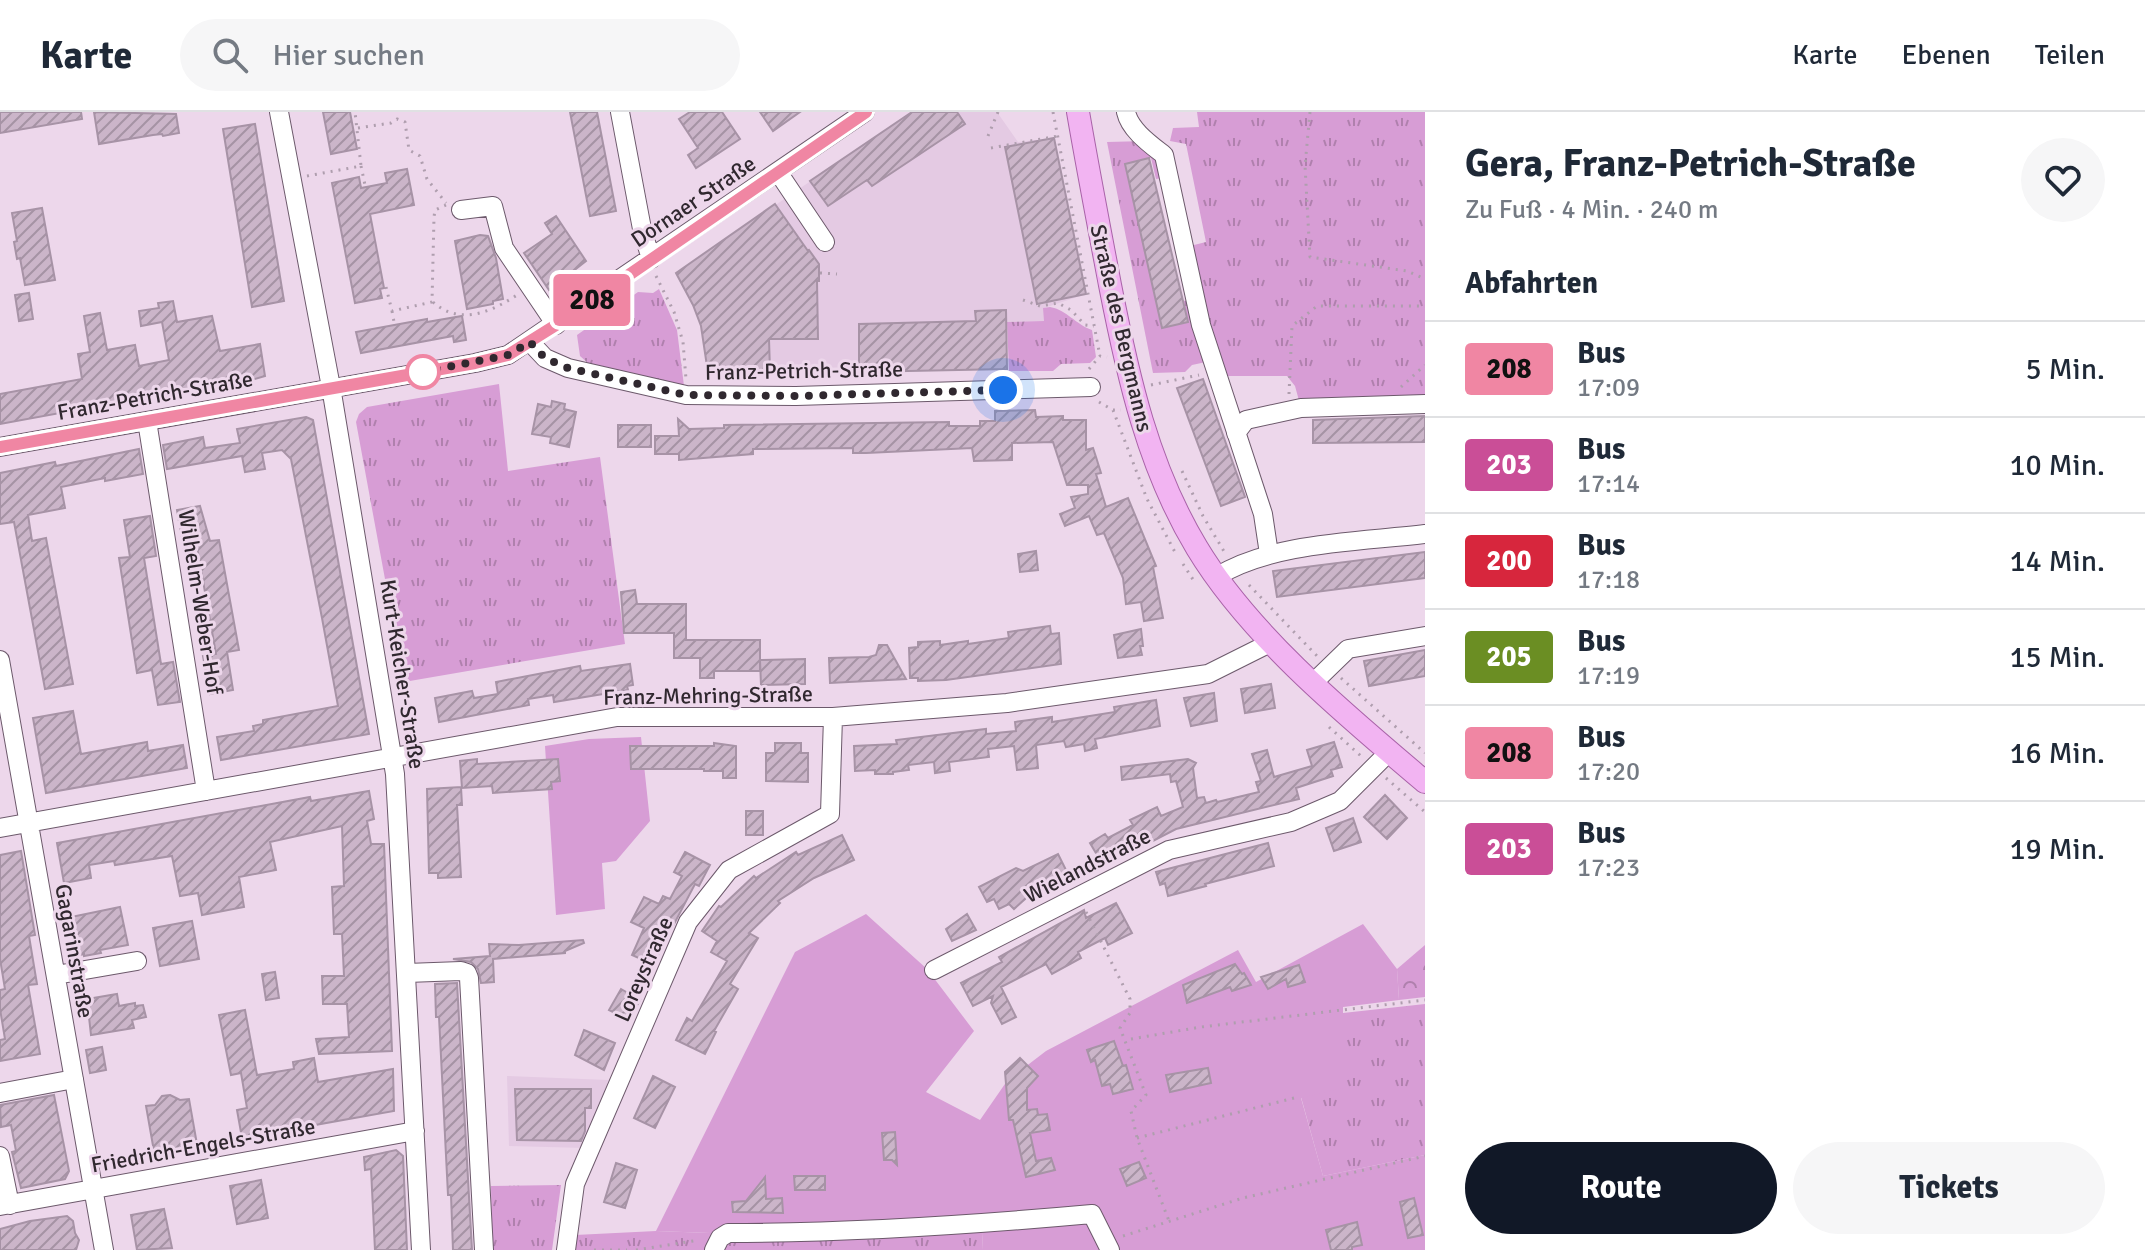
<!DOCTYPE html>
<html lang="de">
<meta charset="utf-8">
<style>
:root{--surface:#fff;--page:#f6f6f7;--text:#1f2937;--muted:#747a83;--line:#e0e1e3;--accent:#111827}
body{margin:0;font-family:Signika,sans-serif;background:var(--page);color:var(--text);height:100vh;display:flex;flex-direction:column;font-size:30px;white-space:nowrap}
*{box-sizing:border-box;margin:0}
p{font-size:26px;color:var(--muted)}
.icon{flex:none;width:44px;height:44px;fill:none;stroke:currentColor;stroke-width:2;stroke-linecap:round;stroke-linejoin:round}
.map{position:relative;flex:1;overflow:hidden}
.drawer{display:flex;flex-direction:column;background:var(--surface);width:720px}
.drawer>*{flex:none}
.badge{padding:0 16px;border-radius:6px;font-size:28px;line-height:52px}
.you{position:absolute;width:40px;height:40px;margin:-20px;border:6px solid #fff;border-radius:50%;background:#1a73e8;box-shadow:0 0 0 12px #1a73e833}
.map>.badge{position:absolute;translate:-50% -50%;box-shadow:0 0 0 4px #fff}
h2{padding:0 40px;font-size:30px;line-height:72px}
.round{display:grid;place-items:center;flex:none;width:84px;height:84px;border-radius:42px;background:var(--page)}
.headline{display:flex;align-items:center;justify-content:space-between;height:136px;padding:0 40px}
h1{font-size:38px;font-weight:700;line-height:60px}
.action{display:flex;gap:16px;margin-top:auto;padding:16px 40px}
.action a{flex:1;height:92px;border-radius:48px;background:var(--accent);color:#fff;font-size:32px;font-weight:700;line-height:92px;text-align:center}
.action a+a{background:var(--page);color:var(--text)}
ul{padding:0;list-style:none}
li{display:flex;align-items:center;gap:24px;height:96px;padding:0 40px;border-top:2px solid var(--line)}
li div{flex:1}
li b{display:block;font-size:30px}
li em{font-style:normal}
li .badge{min-width:88px;font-weight:700;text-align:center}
header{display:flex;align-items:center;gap:48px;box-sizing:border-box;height:112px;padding:0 40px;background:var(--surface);border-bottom:2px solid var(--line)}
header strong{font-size:38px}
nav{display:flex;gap:44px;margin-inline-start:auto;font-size:28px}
.search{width:560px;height:72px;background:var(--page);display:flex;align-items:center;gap:20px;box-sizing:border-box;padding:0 28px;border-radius:44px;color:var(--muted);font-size:30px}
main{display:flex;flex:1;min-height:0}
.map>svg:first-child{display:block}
.built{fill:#e4cae3}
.grass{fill:url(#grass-tufts)}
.park{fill:url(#park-crowns)}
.garden{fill:#d79dd5}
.building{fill:url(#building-hatch);stroke:#a793a6;stroke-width:2}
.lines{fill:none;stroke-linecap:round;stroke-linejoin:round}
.minor-casing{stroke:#6c596b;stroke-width:20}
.major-casing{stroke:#a962a8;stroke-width:24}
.path{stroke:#af9eae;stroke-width:3;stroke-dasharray:2 6;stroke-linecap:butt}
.minor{stroke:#fff;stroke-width:18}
.major{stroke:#f2b4f2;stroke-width:22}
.line-casing{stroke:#fff;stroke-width:18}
.line{stroke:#f086a3;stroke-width:12}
.walk{stroke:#30282f;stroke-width:8;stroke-dasharray:0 14.4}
.stop-dot{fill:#fff;stroke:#f086a3;stroke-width:4}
.labels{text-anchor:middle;stroke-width:6;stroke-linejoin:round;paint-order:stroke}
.street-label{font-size:22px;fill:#30282f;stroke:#edd7eb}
</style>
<header>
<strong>Karte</strong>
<div class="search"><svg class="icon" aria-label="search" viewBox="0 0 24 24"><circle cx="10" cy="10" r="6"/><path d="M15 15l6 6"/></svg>Hier suchen</div>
<nav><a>Karte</a><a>Ebenen</a><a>Teilen</a></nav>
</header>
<main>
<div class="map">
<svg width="1425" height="1138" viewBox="0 0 1425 1138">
<defs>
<pattern id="grass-tufts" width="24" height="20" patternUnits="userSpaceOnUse" patternTransform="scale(2)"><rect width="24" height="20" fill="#d79dd5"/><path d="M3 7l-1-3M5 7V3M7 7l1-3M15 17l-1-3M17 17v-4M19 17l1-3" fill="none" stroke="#af80ad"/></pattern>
<pattern id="park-crowns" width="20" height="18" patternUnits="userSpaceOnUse" patternTransform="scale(2)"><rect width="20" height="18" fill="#d79dd5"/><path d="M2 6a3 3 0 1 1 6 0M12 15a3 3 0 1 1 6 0" fill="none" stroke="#af80ad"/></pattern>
<pattern id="building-hatch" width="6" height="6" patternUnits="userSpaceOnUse" patternTransform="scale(2)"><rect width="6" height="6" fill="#cbb5c9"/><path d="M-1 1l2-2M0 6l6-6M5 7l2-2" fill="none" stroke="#a593a4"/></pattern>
</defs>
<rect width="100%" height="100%" fill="#edd7eb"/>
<path class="built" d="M912 0H997L1018 30 1054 26 1086 182 1044 196V209L1007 210V257L708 261 701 214 693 193 676 161Z
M507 964 608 968 605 984 585 1036 509 1034Z"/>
<path class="grass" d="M1197 0H1425V293L1301 296 1295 274 1287 264H1218L1190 134 1206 130 1186 32 1170 29 1173 16 1199 15Z
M1146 29 1169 65 1156 67 1151 46 1125 53 1162 215 1188 210 1183 189 1191 188 1206 250 1192 253 1185 260 1153 261 1107 30Z
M659 177 677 218 684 274 590 253 580 244 577 223 638 180 653 181Z
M1050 195C1067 198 1075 212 1092 218L1096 245 1090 251 1061 252 1053 259H1009L1007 210 1044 209 1043 196Z
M499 272 508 359 600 345 625 532 404 570 356 310 359 302 367 295Z
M1425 892V1043L1323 1064 1301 985 1343 975V901Z
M561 1073 552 1138H492L491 1074Z
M656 1119 822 1125 982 1120 983 1138H576L575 1123Z"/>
<path class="park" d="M1425 833V885L1399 888 1397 857Z"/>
<path class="garden" d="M641 625 650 709 616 749 602 751 605 797 556 803 545 634 589 627Z
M866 802 927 857 974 919 926 980 980 1008 1007 969 1046 939 1238 838 1256 870 1363 812 1397 857 1399 888 1343 895V976L1301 986 1323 1064 1425 1043V1138H983L982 1120 822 1125 656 1119 795 840Z"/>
<path class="building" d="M0 0H81L82 7 0 21Z
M94 0 176 2 179 21 163 24 162 22 153 23 99 32Z
M323 0H350L357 37 331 42Z
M570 0H597L616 99 590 104Z
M690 0H722L740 27 696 56 688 43 698 36 679 7Z
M760 0H800L773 19Z
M912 0H957L965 12 872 74 867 68 828 94 810 69Z
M255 12 284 189 252 195 223 17Z
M1054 26 1086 182 1037 192 1005 35Z
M1149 46 1188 210 1162 216 1125 52Z
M407 57 414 93 370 102 384 176 380 177 382 186 355 191 332 71 359 65 361 76 387 71 385 61Z
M775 92 808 139 809 138 819 152V169H817L818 227H769L770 259 708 261 701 214 693 193 676 161Z
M42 96 55 168 25 173 20 146 17 147 14 130 17 129 12 101Z
M556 104 586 149 549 178 524 141 552 122 545 111Z
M480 123 488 124 496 146 503 187 493 189V192L467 197 455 129Z
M29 181 33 207 19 209 15 183Z
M173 189 177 210 212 204 220 239 260 232 265 264 238 272 237 269 153 281V284L0 312V282L82 267 78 242 90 240 84 204 100 201 107 238 135 233 139 254 169 248 162 210 141 214 139 199 159 196 158 191Z
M1006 198 1007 257 859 260V212L976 209 975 199Z
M462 204 466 228 454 230 453 224 361 241 356 220 427 207V210Z
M1203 267 1245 385 1221 394 1177 276Z
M552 289 565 292 564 297 576 300 569 335 550 331 551 325 532 322 538 292 551 295Z
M1035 298 1036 305 1063 304V308H1086V338L1093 336 1096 345 1101 361 1096 362 1106 395 1128 386 1156 454 1153 455 1163 506 1144 509 1141 490 1126 492 1123 466 1104 421 1097 423 1089 404 1065 414 1060 402 1075 396 1071 385 1088 382V373H1067L1053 330 1012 331V348L974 349 972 336 866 341H853V336L753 337V342L679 348V342H655V324H679L678 307 689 317 724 316V313L949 310V314H980V309H995V299Z
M1425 304V330L1313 331V308Z
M306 305 313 308 369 622 221 648 217 625 254 619 253 614 263 612V608L338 594 322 506 291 347 282 338 262 341 265 357 245 360 242 344 167 357 163 333 203 325 205 336 240 331 237 317Z
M618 313H651V335H618Z
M139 337 143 362 105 369V366L61 375 65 396 28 403 32 429 46 426 73 572 45 577 14 410 0 412V361L55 350 56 354Z
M200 394 210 429 219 428 239 538 227 540 233 578 210 582 203 544 216 542 197 435 184 438 177 398Z
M150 404 156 444 144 446 161 552 173 550 180 590 158 593 152 558 137 561 119 446 130 445 124 408Z
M1036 439 1038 458 1020 460 1018 442Z
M1425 440V466L1277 485 1273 459Z
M635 478 637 492H686V528H760V559H714V566H700V546H674V521H624L621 480Z
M1050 514 1051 522 1059 521 1061 552 946 568 918 569V566H910L909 536 918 535V530L940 529V533L968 529V532L1009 526 1008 520Z
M1141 517 1143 534H1140L1142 543 1118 546 1114 523Z
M879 533H887L906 567 830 571 829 546 869 545 876 543Z
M1425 538V564L1369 574 1364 549Z
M805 547V572L761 573 760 548Z
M630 552 633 573 627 574 628 578 554 590 553 583 528 587 529 593 439 610 435 586 472 579 474 586 498 582 496 570 580 554 581 559Z
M1271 572 1275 596 1245 601 1241 577Z
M1214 581 1217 609 1191 614 1184 586Z
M1156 588 1160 614 1095 627 1097 636 1085 639 1084 632 1066 635 1064 629 1036 633 1038 656 1017 658 1014 634 988 637 989 645 949 650 950 659 935 661 934 650 908 653 909 658 893 660V662H875V658L855 659 854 634 897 632 896 628 986 617V622L1016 619 1015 610 1052 605V610L1115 600 1114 595Z
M73 599 81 642 147 630 148 639 183 633 187 656 46 681 33 606Z
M1334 630 1342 655 1331 658 1333 664 1296 676 1299 687 1176 717 1122 745 1118 738 1100 748 1090 731 1105 722 1108 726 1133 713 1130 708 1157 695 1161 704 1183 695 1176 669 1171 670 1170 662 1122 668 1121 655 1188 647 1196 651 1193 656 1197 686 1204 685 1206 691 1216 688 1217 690 1259 680 1256 670 1261 669 1252 642 1267 638 1274 665 1312 654 1307 638Z
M714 631 736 634V666H723V659H704V657H631L630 634H714Z
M775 631H801V641H808V670L766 669V641H775Z
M477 647V652L558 647 560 669 551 670 552 677 493 681 492 674 462 676 460 649Z
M461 675 462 693H457L461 765 438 766V761H429L427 677Z
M369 679 374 707 367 709 371 732H384L392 939 319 942 316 927 349 925 347 892H323L322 864H344L342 822H334L332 775 344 774 342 714 270 730 276 758 239 765 244 795 202 803 198 781 180 784 172 744 115 753 114 749 89 753 91 766 64 771 57 731 310 685 311 689Z
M1385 683 1407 706 1387 727 1364 705Z
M746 699H763V723H746Z
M1353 706 1361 730 1334 739 1326 716Z
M842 723 854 748 814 766 778 789 780 791 749 821 758 826 730 872 738 877 714 919 716 920 705 942 676 928 687 906 692 909 727 849 711 840 717 829 702 819 719 794 721 795 754 764 756 766 796 740 798 743Z
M1268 731 1274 754 1205 772 1206 774 1168 784 1165 771 1160 773 1156 760Z
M21 739 35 823 29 824 37 872 28 873 40 942 0 949V928L5 927 0 897V878L5 877 0 847V743Z
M685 740 710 753 699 774 695 772 673 814 671 813 654 853 632 843 644 816 631 810 644 785 659 792 663 784 670 787 682 764 674 760Z
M1058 742 1069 764 1035 782 1034 779 1014 797 1009 792 999 797 994 787 987 790 979 775 1016 756 1023 759Z
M1116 791 1132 821 1108 833 1105 826 1078 840 1081 846 1052 862 1046 852 1001 875 1016 905 1002 912 991 891 993 884 973 894 961 871 1002 850 999 845 1084 798 1086 806Z
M120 795 128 833 100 838 101 841 84 844V842L79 843 73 824 71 805Z
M967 802 976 818 952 829 946 817Z
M192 809 199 847 160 854 153 816Z
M583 828 584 831 565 839V841L493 847 494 870 481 871 478 857 471 850 453 847 490 844 489 832 519 833Z
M1235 852 1242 862 1244 861 1251 873 1232 879 1230 875 1187 891 1183 873Z
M1299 853 1305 870 1288 875 1286 867 1268 877 1261 865Z
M275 860 279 886 266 888 262 862Z
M457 871 472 1138H453L451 1083H448L439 905H436L435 872Z
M621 877 640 888 629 908 609 898Z
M117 882 119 894 135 891V894L143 893 146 905 132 908 134 916 91 923 87 887Z
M245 898 257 963 294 957 293 950 314 946 318 970 393 957 394 999 242 1026 237 998 247 996 241 961 231 963 219 903Z
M584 918 615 931 604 958 575 943Z
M1114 929 1123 954 1126 953 1133 977 1113 982 1110 972 1102 974 1095 948 1091 950 1087 938Z
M102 935 106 958 90 961 86 938Z
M1020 946 1038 964 1027 976V998L1037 997 1038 1003 1047 1002 1050 1018 1030 1021 1036 1049 1051 1046 1055 1058 1026 1065 1013 1008H1009L1005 960Z
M1208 956 1211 971 1170 980 1166 963Z
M653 964 675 975 655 1016 634 1006Z
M515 977H591V996H585V1019L581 1029 517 1028Z
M54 983 69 1059 65 1067 21 1076 12 1040 16 1039 11 1013 1 1015 0 993Z
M170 983 180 988 189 987 198 1038 155 1045 146 994 155 993 162 984Z
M895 1020 897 1053 892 1048H884L882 1021Z
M396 1038 403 1044 407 1138H375L371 1057 365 1058 364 1045Z
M1139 1050 1146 1066 1127 1074 1120 1057Z
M616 1051 637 1058 625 1096 604 1090Z
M794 1064H825V1078H795Z
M765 1065 766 1087 782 1086 783 1101 733 1100 732 1090 746 1089Z
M261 1068 268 1106 237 1112 230 1074Z
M1414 1086 1423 1123 1408 1126 1400 1090Z
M164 1097 172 1136 137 1138 131 1103Z
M67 1104 73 1109 75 1121 79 1128 76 1138H0V1117L30 1109Z
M1357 1110 1362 1133 1352 1135V1138H1331L1326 1118Z"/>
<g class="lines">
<defs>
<path id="minor" d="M279 0 331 275 395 662 421 1138
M620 0 642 117 651 147
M1126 0C1130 18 1150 32 1164 43L1201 213 1263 402 1269 442
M778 60 825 130
M461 98 493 94 504 136 556 213
M530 230 545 246 568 256 686 283 796 284 1091 275
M147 309 206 679
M1236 321 1246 308 1301 296 1425 292
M0 335 475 251 508 243 865 0
M1216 465C1272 430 1360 430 1425 422
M0 548 104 1138
M1314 570 1348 537 1425 524
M0 716 617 605H833L1007 591 1208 562 1272 530
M934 858 1169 738 1291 710 1340 689 1389 640
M407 861 461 859 467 861 469 866 484 1138
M56 863 137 849
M0 981 74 967
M0 1044 10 1093
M0 1094 415 1019
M566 1138 575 1072 688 810 729 758 830 702 833 605
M714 1138 720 1126 728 1121C850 1121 970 1113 1092 1102L1110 1138"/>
<path id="major" d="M1078 0C1088 58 1099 115 1110 173 1128 265 1148 355 1197 436 1250 524 1347 604 1425 670"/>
</defs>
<use href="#minor" class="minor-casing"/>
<use href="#major" class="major-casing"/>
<path class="path" d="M1053 0 1100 244
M1310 0 1305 54 1310 145 1407 159 1425 167
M358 16 391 11 397 7 405 10 409 38 420 44 427 67 446 91
M988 24 998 0
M991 36 1058 24
M361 54 365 73
M307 64 361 54 355 0
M820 161 837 162
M656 164 674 200 683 230 686 267
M386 175 392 199 432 190 434 105 435 98 446 93
M1023 188 1040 194 1058 191 1071 198 1085 213 1094 214
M433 190C460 214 491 200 517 183
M392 199 394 210
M1089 257 1100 244 1107 245
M1151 273 1199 263
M1401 275 1425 253
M1289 282 1292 214 1317 194H1425
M1099 290 1113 298H1121
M1113 298 1147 387 1176 442
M1182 359 1203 404 1225 441
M1183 452 1194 469
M1249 473 1318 545
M1341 566 1425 641
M1329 615 1362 645
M1386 666 1425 700
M1086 800 1130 887V901L1120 916 1146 983 1131 999 1137 1026 1169 1109
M1131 927 1201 915 1425 888
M1137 1026 1298 985
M1123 1124 1243 1086 1425 1044
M594 1138H627
M636 1138 699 1128"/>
<use href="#minor" class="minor"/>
<use href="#major" class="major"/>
</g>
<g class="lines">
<defs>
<path id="line" d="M0 335 475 251 508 243 556 213 866 0"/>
</defs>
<use href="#line" class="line-casing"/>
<use href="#line" class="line"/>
<path class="walk" d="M423 260 508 243 530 230 545 246 568 256 686 283 796 284 1003 278"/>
</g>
<circle class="stop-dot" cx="423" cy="260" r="16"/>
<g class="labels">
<g class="street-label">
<text transform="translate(693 89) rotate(-34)" y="8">Dornaer Straße</text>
<text transform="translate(1122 216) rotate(77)" y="8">Straße des Bergmanns</text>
<text transform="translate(804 258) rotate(-1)" y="8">Franz-Petrich-Straße</text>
<text transform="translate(155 283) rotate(-10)" y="8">Franz-Petrich-Straße</text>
<text transform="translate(201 490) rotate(81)" y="8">Wilhelm-Weber-Hof</text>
<text transform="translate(403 562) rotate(81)" y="8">Kurt-Keicher-Straße</text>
<text transform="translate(708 583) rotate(-1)" y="8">Franz-Mehring-Straße</text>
<text transform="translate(1087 753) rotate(-27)" y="8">Wielandstraße</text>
<text transform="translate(75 839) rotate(80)" y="8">Gagarinstraße</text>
<text transform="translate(643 857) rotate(-66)" y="8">Loreystraße</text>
<text transform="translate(203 1033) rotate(-10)" y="8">Friedrich-Engels-Straße</text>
</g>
</g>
</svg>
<div class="you" style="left:1003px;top:278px"></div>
<b class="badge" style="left:592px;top:188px;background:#f086a3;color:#111">208</b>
</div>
<section class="drawer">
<div class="headline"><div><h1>Gera, Franz-Petrich-Straße</h1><p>Zu Fuß · 4 Min. · 240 m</p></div><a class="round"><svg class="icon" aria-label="heart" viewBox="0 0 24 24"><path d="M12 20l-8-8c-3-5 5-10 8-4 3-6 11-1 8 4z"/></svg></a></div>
<h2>Abfahrten</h2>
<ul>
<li><span class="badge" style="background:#f086a3;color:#111">208</span><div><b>Bus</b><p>17:09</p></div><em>5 Min.</em></li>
<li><span class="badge" style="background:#ca4e97;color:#fff">203</span><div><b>Bus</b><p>17:14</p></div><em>10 Min.</em></li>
<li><span class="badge" style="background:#d7263d;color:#fff">200</span><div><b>Bus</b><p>17:18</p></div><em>14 Min.</em></li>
<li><span class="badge" style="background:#6b8e23;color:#fff">205</span><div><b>Bus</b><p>17:19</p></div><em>15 Min.</em></li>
<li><span class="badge" style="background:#f086a3;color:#111">208</span><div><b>Bus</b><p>17:20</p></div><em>16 Min.</em></li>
<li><span class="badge" style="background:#ca4e97;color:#fff">203</span><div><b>Bus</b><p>17:23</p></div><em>19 Min.</em></li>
</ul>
<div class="action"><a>Route</a><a>Tickets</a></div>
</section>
</main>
